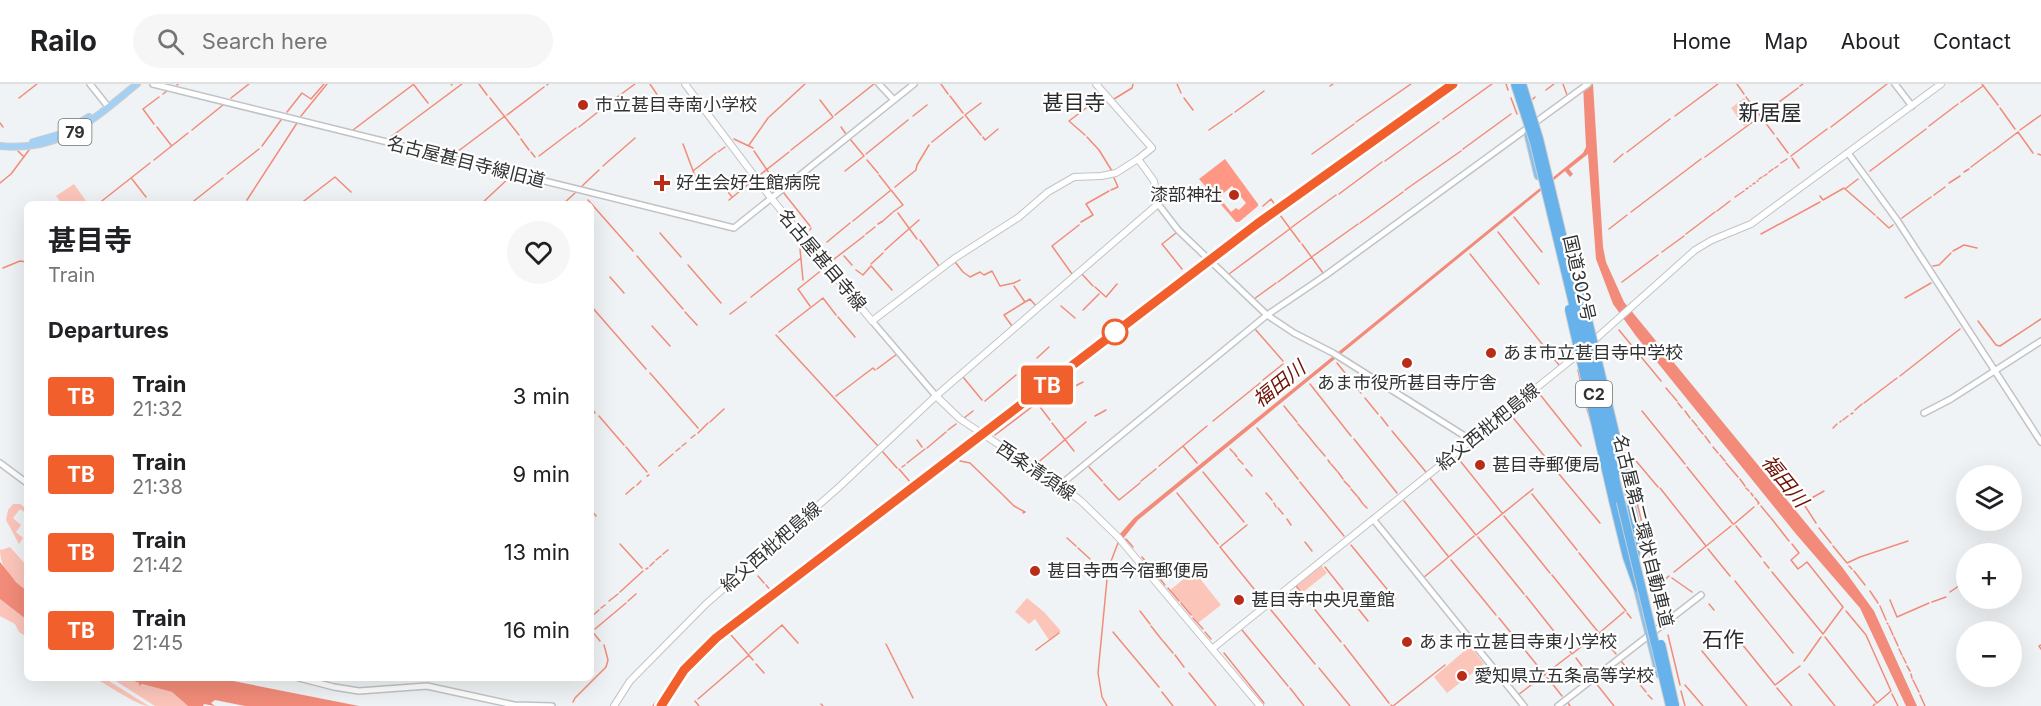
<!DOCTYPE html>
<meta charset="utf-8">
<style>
:root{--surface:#fff;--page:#f6f6f6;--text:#202124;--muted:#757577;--line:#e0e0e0}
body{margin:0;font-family:Inter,"Noto Sans JP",sans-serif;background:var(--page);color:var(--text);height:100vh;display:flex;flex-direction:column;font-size:22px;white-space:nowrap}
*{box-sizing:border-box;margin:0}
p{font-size:20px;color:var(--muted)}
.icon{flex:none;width:33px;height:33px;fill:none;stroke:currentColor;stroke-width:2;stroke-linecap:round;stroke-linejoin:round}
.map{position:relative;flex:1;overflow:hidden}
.details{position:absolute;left:24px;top:117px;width:570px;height:480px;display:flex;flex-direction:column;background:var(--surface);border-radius:9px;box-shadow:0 6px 24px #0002}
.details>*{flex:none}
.badge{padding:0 12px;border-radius:4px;font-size:21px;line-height:39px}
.tools{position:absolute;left:1956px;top:381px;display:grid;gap:12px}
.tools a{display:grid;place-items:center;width:66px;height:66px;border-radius:50%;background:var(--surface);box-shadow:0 6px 24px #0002;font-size:30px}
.map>.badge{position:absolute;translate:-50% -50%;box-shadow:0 0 0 3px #fff}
h2{padding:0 24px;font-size:22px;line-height:54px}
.round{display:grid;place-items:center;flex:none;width:63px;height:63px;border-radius:32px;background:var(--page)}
.overview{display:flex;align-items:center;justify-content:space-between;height:102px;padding:0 24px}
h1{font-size:28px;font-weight:700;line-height:45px}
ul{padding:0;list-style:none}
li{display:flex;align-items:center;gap:18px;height:78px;padding:0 24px}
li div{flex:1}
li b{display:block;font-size:22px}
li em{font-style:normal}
li .badge{min-width:66px;font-weight:700;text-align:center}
header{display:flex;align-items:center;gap:36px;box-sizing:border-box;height:84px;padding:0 30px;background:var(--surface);border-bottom:2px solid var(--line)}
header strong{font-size:28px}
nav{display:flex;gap:33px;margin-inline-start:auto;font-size:21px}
.search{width:420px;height:54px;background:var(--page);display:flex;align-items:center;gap:15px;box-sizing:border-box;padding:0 21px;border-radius:33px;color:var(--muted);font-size:22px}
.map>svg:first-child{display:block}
.green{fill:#fcc5ba}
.forest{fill:#ff9784;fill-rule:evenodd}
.water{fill:#f28b79}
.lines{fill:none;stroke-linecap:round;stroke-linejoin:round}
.stream{stroke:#f28b79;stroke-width:1.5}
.tertiary-casing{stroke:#c1c4c6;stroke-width:8}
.secondary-casing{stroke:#c1c4c6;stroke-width:8}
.primary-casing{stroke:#cecece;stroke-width:8}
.trunk-casing{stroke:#cecece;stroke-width:9}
.motorway-casing{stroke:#cecece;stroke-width:10}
.tertiary{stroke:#fff;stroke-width:5}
.secondary{stroke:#fff;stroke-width:6}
.primary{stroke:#a4d1f3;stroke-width:6}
.trunk{stroke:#86c2ef;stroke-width:7}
.motorway{stroke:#67b2eb;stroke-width:8}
.rail-casing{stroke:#8c8e90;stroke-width:4}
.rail{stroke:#fff;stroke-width:1.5;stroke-dasharray:4.5;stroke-linecap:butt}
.motorway-bridge-casing{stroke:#cecece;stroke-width:10;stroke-linecap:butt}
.motorway-bridge{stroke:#67b2eb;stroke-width:8}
.line-casing{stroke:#fff;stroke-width:14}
.line{stroke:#f05f2c;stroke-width:9}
.poi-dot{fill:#b82c18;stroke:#fff;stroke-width:2}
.stop-dot{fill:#fff;stroke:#f05f2c;stroke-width:3}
.labels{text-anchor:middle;stroke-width:4.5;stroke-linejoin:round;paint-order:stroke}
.shield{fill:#fff;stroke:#6f7070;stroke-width:1.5}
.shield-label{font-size:16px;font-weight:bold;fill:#313233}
.poi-label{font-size:18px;fill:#313233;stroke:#fff;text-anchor:start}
.street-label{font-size:18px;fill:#313233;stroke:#fff}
.water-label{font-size:20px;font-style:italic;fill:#6e1306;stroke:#fff}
.quarter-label{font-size:21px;fill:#282a2b;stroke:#fff}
</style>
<header>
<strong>Railo</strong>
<div class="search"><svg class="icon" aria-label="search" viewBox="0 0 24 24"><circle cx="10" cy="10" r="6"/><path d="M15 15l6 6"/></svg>Search here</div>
<nav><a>Home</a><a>Map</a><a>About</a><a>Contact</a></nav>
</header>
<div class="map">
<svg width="2041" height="622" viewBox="0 0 2041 622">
<rect width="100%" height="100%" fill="#f0f3f5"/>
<path class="green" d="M1744 14 1751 24 1745 29 1751 38 1744 42 1731 24Z
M74 100 86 117 82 120H62L56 112Z
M13 420H20L27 425V430L20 425 13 434 21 441 16 448 23 454 19 460 6 436 8 426Z
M10 463 27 482V507C11 493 0 486 0 464L1 466Z
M1321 481 1327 489 1302 509 1296 502Z
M1194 487 1221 521 1198 539 1170 506Z
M1027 514 1044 528 1061 547 1049 556 1035 535 1029 540 1015 528Z
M0 515 27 536V553L19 548 15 540 0 532Z
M1470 562 1484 580 1447 609 1434 593Z
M94 594H104L149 622C137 622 107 600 94 594Z
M111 594H126L139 599V602L142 600 172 608 188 622H155Z"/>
<path class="forest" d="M1225 75 1258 120V122L1239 138H1236L1199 95ZM1232 102 1246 119 1239 126 1236 124 1231 128 1219 113Z"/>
<path class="water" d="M1583 0H1593L1603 163 1606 178 1624 218 1842 483 1874 527 1917 622H1906L1860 524 1796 450 1636 252 1613 220 1596 175 1588 70 1569 85 1573 90 1570 93 1565 87 1138 436 1122 456 1118 452 1134 434 1583 69 1586 63Z
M0 478 16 498 27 507V536L0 515Z
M126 594H218L359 622H245L215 616 211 619 215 622 204 620 203 622H188L172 608 142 600 139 602V599Z"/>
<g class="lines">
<path class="stream" d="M451 0 452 1
M479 0 487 11
M650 0 658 12
M941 0 948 10
M1177 0 1181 9
M1506 0 1508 6
M1563 0 1567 11
M1737 0 1744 10
M1982 0 1998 21
M177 1 178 0
M414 1 428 19
M547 1 548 0
M1330 2 1333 0
M1800 2 1803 0
M1546 6 1554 0
M163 10 167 7
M950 12 963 29
M1746 13 1774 50
M19 14 37 0
M231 14 249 0
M490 14 519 51
M616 14 635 0
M1184 14 1193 26
M1511 14 1517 30
M1114 15 1132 4 1133 0
M1533 15 1535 13
M1961 18 1983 2
M981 19 965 31 981 51
M2000 24 2015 45
M287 28 302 9 311 15 324 0
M1235 28 1264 7
M507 31 544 3
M835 31 874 0
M301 32 327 0
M913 32 927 21
M1675 32 1718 0
M1760 32 1798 4
M1443 35 1492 0
M1356 38 1411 0
M0 39 3 43
M154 40 143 25 159 13
M1929 42 1958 20
M157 43 171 61
M579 43 613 16
M841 43 846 50
M1831 43 1887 0
M192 46 223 21
M353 46 414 0
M1209 46 1232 30
M2020 46 2041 31
M2018 48 2033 69
M1085 51 1069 37 1102 12
M983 53 985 56 998 45
M1087 53 1099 66 1112 87
M1777 54 1788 69
M388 55 462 0
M521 55 529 66
M734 55 753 64
M850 55 864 72
M932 58 963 33
M683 60 698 100
M749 61 768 34 805 0
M262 62 281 36
M1463 65 1511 30
M791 66 833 33 820 16
M18 67 24 73
M754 67 778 102
M1993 67 2018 48
M531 68 535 73
M718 68 725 63
M1627 68 1670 35
M866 70 908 36
M1312 70 1354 40
M2038 70 2041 71
M453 71 505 32
M539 72 576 44
M1791 72 1827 45
M1705 73 1758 34
M1792 74 1799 84
M154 76 188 49
M867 76 878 89
M1385 77 1439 38
M1614 78 1623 70
M1781 79 1787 75
M603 82 635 54
M1971 83 1991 68
M1775 84 1778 82
M693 87 716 69
M845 87 864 72
M1870 87 1926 45
M1769 88 1773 85
M1964 88 1969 85
M227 90 259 65
M761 90 789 68
M879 91 890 105
M1764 92 1767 90
M132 95 146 113
M718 95 732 113
M1759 95 1762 93
M1757 97H1758
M0 99 11 90 29 66
M1949 99 1960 92
M1753 100 1755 99
M1750 102H1751
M581 103 599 86
M895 103 916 86 917 81 929 61
M1746 105 1748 104
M1845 105 1858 95
M1111 106 1118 103 1114 94
M1405 106 1461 67
M783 108 810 142
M1339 110 1382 78
M1934 111 1945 103
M1820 112 1823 116 1844 104 1875 131
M1735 113 1744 107
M247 116 297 39
M588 116 633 167
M729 116 751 98
M98 120 150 79
M190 120 223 94
M241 120 243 118
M300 120 335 93 351 108
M358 120 359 119
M481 120 510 93
M563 120 575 109
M1263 122 1271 115 1275 121
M1717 127 1730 117
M1631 128 1701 75
M898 129 917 155
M1280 131 1300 158
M1514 133 1542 168
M1877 133 1889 144 1893 141
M1902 134 1931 113
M884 136 892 129
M853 137 891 106 903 121 893 128
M1081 138 1093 131 1086 120 1109 107
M1360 139 1403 108
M878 140 883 137
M1292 143 1336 111
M1609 145 1627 131
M810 146 811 144
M1498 148 1539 200
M660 149 681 173
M1176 149 1162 160 1182 185
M806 150 808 148
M866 150 875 143
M1686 150 1715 128
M1761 150 1820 118
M920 156 939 182
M827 158 850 139
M1302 160 1323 189
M800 165 803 196
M885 166 919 136
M1953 167 1964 161 1977 164
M1662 168 1684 152
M1470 170 1559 281
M637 172 683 225
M844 172 852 181
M1313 172 1358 140
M955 178 963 188 970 193 980 188 984 191 992 187 1000 202 1014 199 1020 196
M829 179 864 152
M871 180 883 169
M688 181 721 219
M871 182 892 206
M1933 182 1939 181 1951 169
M3 184 20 177 27 178
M856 186 863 191 870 183
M1081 189 1093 202
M1072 190 1052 162 1079 141
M1229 190 1291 144
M610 193 624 209
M1278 198 1312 173
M1622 198 1658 171
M1014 202 1025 218 1030 215 1036 222
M1095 203 1106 213 1117 200
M751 213 801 174
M1905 214 1931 199
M1254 215 1276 199
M591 222 646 285
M810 222 798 205 823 185
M1061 222 1075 234
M1083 226 1099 210
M685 228 697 241
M730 230 746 218
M838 233 855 253
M1978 237 1996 261 2000 262 2041 235
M652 242 670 262
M1012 242 1004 231 1025 218
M1255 245 1283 277
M1619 246 1661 297
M779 248 823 214 836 231
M776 251 878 362
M1037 274 1049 263
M1337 279 1350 295
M877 285 897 270
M1578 286 1584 313
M650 289 698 344
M1900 292 1960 245
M963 293 982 316
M1263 296 1283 280
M1310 300 1351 352
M1354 300 1361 309
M1666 304 1671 310
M1538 308 1581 362
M1672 311 1677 317
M836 312 873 284 875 286
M1365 314 1378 330
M985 317 1016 291
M1037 319 1056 308 1058 311 1083 298
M1678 319 1682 324
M1864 319 1897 294
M1284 322 1297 338
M591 323 595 329
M1587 325 1591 338
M1855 326 1862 320
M1642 327 1685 380
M1685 327 1690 334
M1510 330 1555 385
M1851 330 1853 329
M599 332 624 361
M1095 332 1106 326
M1381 333 1388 342
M964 334 973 327
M1692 336 1697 342
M1843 336 1848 332
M1213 337 1260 299
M710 338 724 325
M1840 338 1841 337
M1052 339 1074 367
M1298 340 1304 347
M1257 344 1298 395
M1698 344 1703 350
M1833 344 1837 340
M948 346 956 340
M1392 347 1426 388
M1305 348 1318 364
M698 349 708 339
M995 351 1037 319 1050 336
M1705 352 1710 359
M691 354 695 351
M1354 355 1397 409
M917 356 922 363
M682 362 686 359
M626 363 647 388
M1713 363 1718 369
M927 364 946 348
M1230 365 1233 368
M1319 365 1325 372
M676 367 680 364
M882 367 897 384
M1234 369 1237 373
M1625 369 1655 493
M1631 371 1658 403
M1720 371 1725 377
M1457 373 1502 429
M1238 375 1243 380
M1328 376 1330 379
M960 377 970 379 1002 410
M907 379 925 365
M1197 379 1183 362 1207 342
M1726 379 1738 393
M1331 380 1337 387
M1035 381 1086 338
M659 382 673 370
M1159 382 1183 362
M902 383 905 381
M1089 383 1102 397
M1687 383 1733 440
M899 385 911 399
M1246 385 1252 392
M1203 388 1244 438
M1338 388 1343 395
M1559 390 1600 439
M647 392 649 391
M1430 394 1476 451 1533 405
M1790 394 1791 403 1803 419 1824 407
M1740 395 1745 402
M1141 397 1156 385
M1344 397 1350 403
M1300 398 1344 452
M1104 400 1119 416 1140 399
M637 401 641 397
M1660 404 1706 462
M1746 404 1749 407
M1351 405 1357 412
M1177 409 1218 460
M1266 409 1272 416
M1751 409 1753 412
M626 410 634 403
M1532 410 1577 466
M1003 411 1014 422 1025 428 1023 429
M1358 413 1363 420
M1755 414 1759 419 1758 420
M1404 417 1448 472
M1274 419 1276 423
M1364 421 1367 424
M1798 421 1801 419
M1761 422 1770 433
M1805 422 1816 439
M1278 424 1283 430
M591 426 596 432
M1504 432 1550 489
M1771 434 1789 457
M1287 435 1291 441
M1734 440 1754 423
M1247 441 1220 463 1263 516
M1736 442 1761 473
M1819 444 1831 459
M1478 453 1524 510
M1067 454 1076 462
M1126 455 1133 463
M1305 458 1312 467
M620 460 642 484
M1351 461 1395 515
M1833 462 1847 479
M1078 464 1090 475
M1708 465 1730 492
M1579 469 1626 527
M663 470 668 466
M1142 473 1165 501
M656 476 661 472
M1451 476 1496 531
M1764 478 1769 484
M1095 479 1102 487
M1847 479 1860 473 1908 457
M650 482 654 478
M1849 482 1852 485
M1325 483 1368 537
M803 484 948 374
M646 485 648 484
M1854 487 1865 501
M1674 488 1731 442
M1772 488 1823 550 1843 523 1807 478 1798 485 1791 476 1799 469 1792 460
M1552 491 1599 549
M758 492 764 499
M1423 494 1474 452
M1672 494 1692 508
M1735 497 1793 569
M1662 498 1669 492
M1656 499 1663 525
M766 501 771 507
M1296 502 1341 558
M1168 504 1179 517
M1870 507 1878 519
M620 508 643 487
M1950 508 1966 497
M1526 512 1572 570 1596 551
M1890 516 1897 533 1929 519
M609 517 618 510
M628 517 636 510
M1932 518 1946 513
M1181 519 1191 531
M1709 520 1714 526
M1880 522 1886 536
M601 524 605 521
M1271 526 1315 580
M1140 527 1150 540
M1627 529 1631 534
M591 533 599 526
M1193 534 1203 545
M1499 534 1545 591
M1887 539 1888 540
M728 541 800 486
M1151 542 1162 556
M1889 542 1893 551
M1729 544 1775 601 1800 582
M595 545 626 519
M591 546 600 557
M1242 546 1288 602
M1113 548 1159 603
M1205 548 1211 555
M1598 550 1624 528
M731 551 753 576
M1600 551 1616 570
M1668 551 1680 601
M1825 553 1877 619 1891 607 1866 551 1846 527
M1894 553 1898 562
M1163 557 1173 569
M886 560 913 614
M1344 561 1389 619
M2041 561 2039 562 2041 565
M1899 565 1902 571
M1036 566 1059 549
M1702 567 1747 622
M750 569 782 541 798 559
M1224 569 1264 619
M1175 571 1184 583
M1903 573 1906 579
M1576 574 1588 590
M1621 577 1646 608
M1804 577 1821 553
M756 580 764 589
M1907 582 1910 587
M1319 584 1350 622
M1189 589 1216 622
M1809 590 1835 622
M1911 590 1912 594
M1547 593 1562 612
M1913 596 1919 608
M1595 598 1614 622
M1685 601 1703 622
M1290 604 1304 622
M1777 604 1792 622
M1681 607 1685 622
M1162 608 1173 622
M1892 610 1898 622
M1518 611 1570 571
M1648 611 1652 615
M1920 611 1925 622
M698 615 749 571
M695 617 699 622
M573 618 575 614 606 583 608 576 604 561
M1568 619 1570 622
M821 620 823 622
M1391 621 1392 622
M653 622 693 571 725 544
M1107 622 1102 613 1098 589 1108 485 1118 459
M1393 622 1445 581
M1873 622 1875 620"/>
<defs>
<path id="tertiary" d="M90 0 106 20
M153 0 734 144 914 0
M879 0 894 16
M1895 0 1912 22
M1848 69 1897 136 2041 358
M1158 120 1178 146 1267 231 1294 249 1333 269 1471 356
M872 237 936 312
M1924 329 1951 315 2041 257
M0 379 27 399
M1060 401 1267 231 1326 191 1588 0
M1373 435 1524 622
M299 594 334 603 359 607 427 602 514 621 552 622
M1558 622 1701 511"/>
<path id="secondary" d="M685 0 771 114 872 237 955 174 1019 133 1048 108 1074 93 1101 92 1116 89 1138 75
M1591 259 1695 166 1712 156 1751 140 1941 0
M936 312 960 335 1060 401 1081 417 1118 453 1260 622
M1212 565 1581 268
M614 622 630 597 706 520 838 404 936 312 1158 120 1154 97 1138 75 1152 64 1096 0"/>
<path id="primary" d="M33 58 61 50 89 33
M0 62C61 68 92 36 137 0"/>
<path id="trunk" d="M1528 50 1538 92
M1636 499 1659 590"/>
<path id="motorway" d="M1576 194 1587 232
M1628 404 1637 450 1635 476
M1613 416 1627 473 1638 504"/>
</defs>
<use href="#tertiary" class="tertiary-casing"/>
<use href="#secondary" class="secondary-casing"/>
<use href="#primary" class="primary-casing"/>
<use href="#trunk" class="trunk-casing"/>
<use href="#motorway" class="motorway-casing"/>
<use href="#tertiary" class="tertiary"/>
<use href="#secondary" class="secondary"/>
<use href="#primary" class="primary"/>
<use href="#trunk" class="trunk"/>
<use href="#motorway" class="motorway"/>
<defs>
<path id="rail" d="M663 622C679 592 703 568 729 546L1240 155 1457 0"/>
</defs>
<use href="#rail" class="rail-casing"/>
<use href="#rail" class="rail"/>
<defs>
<path id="motorway-bridge" d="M1515 0 1534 58 1670 622
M1522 0 1539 55 1619 388
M1569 225 1613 416
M1587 232 1628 404
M1661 560 1675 622"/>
</defs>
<use href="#motorway-bridge" class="motorway-bridge-casing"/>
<use href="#motorway-bridge" class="motorway-bridge"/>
</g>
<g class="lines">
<defs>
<path id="line" d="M661 622 684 586 716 554 1257 140 1453 0"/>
</defs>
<use href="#line" class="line-casing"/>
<use href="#line" class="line"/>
</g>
<g class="poi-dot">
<circle cx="583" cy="21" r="6"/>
<path d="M659 90h6v6h6v6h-6v6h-6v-6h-6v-6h6z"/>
<circle cx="1234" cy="111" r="6"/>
<circle cx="1491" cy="269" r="6"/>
<circle cx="1407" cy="279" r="6"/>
<circle cx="1480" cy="381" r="6"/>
<circle cx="1035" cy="487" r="6"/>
<circle cx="1239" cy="516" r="6"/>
<circle cx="1407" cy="558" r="6"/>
<circle cx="1462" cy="592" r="6"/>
</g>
<circle class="stop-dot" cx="1115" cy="248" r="12"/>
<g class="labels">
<g class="shield">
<rect x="58.5" y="35" width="33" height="26" rx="4.5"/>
<rect x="1576" y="297" width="36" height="26" rx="4.5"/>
</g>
<g class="shield-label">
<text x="75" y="54">79</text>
<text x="1594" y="316">C2</text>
</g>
<g class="poi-label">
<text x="595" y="27">市立甚目寺南小学校</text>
<text x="676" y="105">好生会好生館病院</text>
<text x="1222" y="117" text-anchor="end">漆部神社</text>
<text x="1503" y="275">あま市立甚目寺中学校</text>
<text x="1407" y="305" text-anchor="middle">あま市役所甚目寺庁舎</text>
<text x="1492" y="387">甚目寺郵便局</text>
<text x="1047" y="493">甚目寺西今宿郵便局</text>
<text x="1251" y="522">甚目寺中央児童館</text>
<text x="1419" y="564">あま市立甚目寺東小学校</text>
<text x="1474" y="598">愛知県立五条高等学校</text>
</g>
<g class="street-label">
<text transform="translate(466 78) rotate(14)" y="6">名古屋甚目寺線旧道</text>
<text transform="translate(822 176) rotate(50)" y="6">名古屋甚目寺線</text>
<text transform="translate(1579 194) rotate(77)" y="6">国道302号</text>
<text transform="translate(1488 343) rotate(-39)" y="6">給父西枇杷島線</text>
<text transform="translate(1036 387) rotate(34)" y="6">西条清須線</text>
<text transform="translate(1643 447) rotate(76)" y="6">名古屋第二環状自動車道</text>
<text transform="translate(771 463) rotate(-41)" y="6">給父西枇杷島線</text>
</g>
<g class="water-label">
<text transform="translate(1279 300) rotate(-39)" y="7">福田川</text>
<text transform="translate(1785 397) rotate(51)" y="7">福田川</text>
</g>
<g class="quarter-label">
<text x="1074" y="26">甚目寺</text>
<text x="1770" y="36">新居屋</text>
<text x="1723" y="563">石作</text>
</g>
</g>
</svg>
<div class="tools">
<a><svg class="icon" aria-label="layers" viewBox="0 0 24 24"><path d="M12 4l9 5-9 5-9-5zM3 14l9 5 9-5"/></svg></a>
<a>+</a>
<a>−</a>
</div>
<b class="badge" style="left:1047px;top:301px;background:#f05f2c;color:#fff">TB</b>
<section class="details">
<div class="overview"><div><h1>甚目寺</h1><p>Train</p></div><a class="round"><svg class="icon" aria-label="heart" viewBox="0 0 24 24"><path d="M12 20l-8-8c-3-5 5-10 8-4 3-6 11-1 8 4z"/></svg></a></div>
<h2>Departures</h2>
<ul>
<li><span class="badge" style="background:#f05f2c;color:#fff">TB</span><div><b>Train</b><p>21:32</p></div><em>3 min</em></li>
<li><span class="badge" style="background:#f05f2c;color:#fff">TB</span><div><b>Train</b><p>21:38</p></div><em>9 min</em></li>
<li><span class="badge" style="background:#f05f2c;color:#fff">TB</span><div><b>Train</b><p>21:42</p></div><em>13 min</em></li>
<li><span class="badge" style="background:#f05f2c;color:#fff">TB</span><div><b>Train</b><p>21:45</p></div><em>16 min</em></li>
</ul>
</section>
</div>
